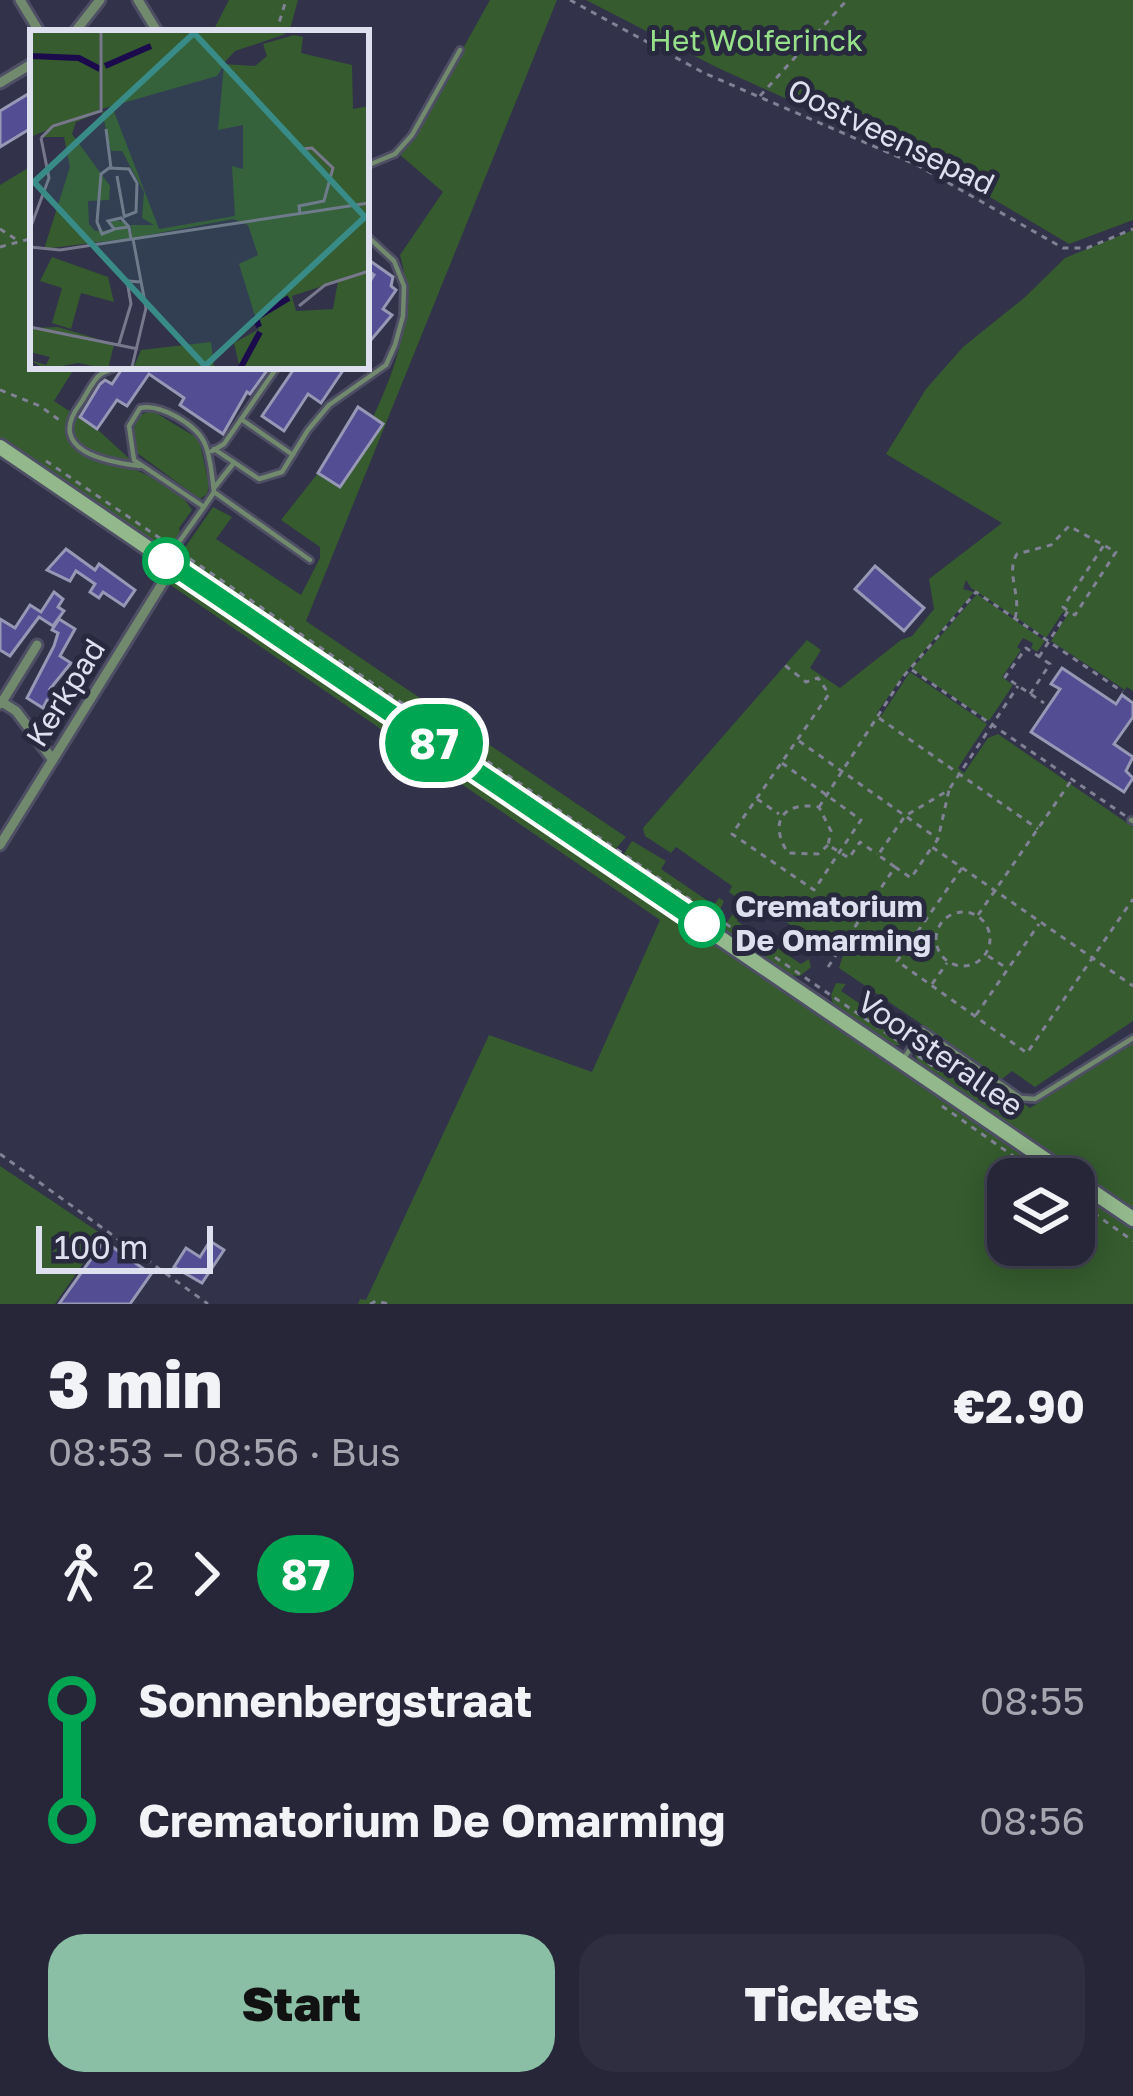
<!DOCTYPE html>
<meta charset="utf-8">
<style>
:root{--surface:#262638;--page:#2e2e40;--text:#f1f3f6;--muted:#a4a5ae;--line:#424353;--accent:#8abfa5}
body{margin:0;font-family:"Golos Text",sans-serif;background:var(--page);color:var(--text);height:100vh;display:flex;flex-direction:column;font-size:45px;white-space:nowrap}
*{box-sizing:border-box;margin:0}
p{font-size:39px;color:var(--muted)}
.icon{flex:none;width:66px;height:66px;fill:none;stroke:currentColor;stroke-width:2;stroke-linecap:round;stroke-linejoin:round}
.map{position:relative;height:1304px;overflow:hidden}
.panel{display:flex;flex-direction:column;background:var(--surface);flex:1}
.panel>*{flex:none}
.badge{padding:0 24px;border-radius:39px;font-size:42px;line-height:78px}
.tools{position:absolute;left:987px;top:1158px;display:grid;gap:24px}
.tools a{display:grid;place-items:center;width:108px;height:108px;border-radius:24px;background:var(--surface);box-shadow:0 6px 30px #0003,0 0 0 3px var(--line);font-size:60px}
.scale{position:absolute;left:36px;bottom:30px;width:177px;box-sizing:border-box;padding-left:12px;border:6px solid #dfe0ef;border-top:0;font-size:33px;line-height:42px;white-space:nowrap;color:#dfe0ef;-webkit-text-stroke:9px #28283f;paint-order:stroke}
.map>.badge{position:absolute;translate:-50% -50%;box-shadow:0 0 0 6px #fff}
.legs{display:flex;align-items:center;gap:18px;height:132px;padding:0 48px;font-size:39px}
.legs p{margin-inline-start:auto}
.headline{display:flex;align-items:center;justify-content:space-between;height:204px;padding:0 48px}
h1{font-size:66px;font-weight:800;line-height:90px}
.button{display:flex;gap:24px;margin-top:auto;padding:24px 48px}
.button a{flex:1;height:138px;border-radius:36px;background:var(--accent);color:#111;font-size:48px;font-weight:800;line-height:138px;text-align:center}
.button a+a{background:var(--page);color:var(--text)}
ul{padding:0 48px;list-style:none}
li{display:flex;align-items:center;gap:42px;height:120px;font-size:45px}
li i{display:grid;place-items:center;width:18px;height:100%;margin:0 15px;background:currentColor}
li i::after{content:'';width:30px;height:30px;margin:-15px;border:9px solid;border-radius:50%;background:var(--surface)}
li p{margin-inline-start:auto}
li:first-child i{background:linear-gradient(#0000 50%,currentColor 0)}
li:last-child i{background:linear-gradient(currentColor 50%,#0000 0)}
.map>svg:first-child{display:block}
.green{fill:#355b2e}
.building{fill:#534e94;stroke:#9798b5;stroke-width:3}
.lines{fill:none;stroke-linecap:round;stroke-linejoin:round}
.service-casing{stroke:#4e4e64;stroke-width:10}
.minor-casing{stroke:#4e4e64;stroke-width:15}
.secondary-casing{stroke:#4e4e64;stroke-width:20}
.path{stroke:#808195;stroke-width:3;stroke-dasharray:6 6;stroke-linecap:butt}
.service{stroke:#71896d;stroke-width:4.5}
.minor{stroke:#71896d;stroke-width:9}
.secondary{stroke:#92b88b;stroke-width:14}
.line-1-casing{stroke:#fff;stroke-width:27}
.line-1{stroke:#00a651;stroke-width:18}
.stop-1-dot{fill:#fff;stroke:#00a651;stroke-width:6}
.labels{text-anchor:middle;stroke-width:10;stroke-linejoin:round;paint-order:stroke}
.park-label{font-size:30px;fill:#95e088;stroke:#28283f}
.street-label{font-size:30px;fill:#dfe0ef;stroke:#28283f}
.stop-label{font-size:30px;font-weight:bold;fill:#dfe0ef;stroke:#28283f;text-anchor:start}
.inset-river{fill:none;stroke:#1b0b4d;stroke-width:6}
.inset-road{fill:none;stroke:#77788c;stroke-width:3}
.view{fill:#398b88;fill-opacity:0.15;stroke:#398b88;stroke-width:6}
.inset-edge{fill:none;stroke:#dfe0ef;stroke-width:6}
</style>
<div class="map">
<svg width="1133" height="1304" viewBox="0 0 1133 1304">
<rect width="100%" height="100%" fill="#32324a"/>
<path class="green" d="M229 0H298L289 33H212Z
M490 0H557L306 621 626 837 612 853 177 559 213 507 232 517 216 539 301 595 320 558V547L281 520 318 473 340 487C372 415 424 336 400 255L443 192 399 154 413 138Z
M586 0H1133V220L1069 244 944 170 716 67Z
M33 165V366H71L74 369 54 401 97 429 132 461 128 467C151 476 180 489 192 510L179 528 181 535 167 554 0 440V185Z
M1133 230V691L1127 687 1125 690 1051 641 1068 614 1063 612 1046 638 1017 618 1018 613 1015 617 971 588 966 580 963 589 974 592 902 677 877 713 881 716 910 672 987 724 958 768 964 773 988 738 998 734 1133 827V1021L1035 1087 1012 1071 1002 1079 839 968 843 955 834 949 822 956 812 950 816 942 749 897 744 903 729 892 732 886 676 847 671 853 645 836 643 828 807 640 821 650 810 668 840 688 901 640 912 636 934 609 929 579 1002 523 886 454 926 389 963 347 1024 298 1065 258Z
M151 410 199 439 209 485 207 494 200 499 137 453 134 430 137 417Z
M175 575 1069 1179H1008V1245H1074V1183L1133 1224V1304H358L360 1299 366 1300 489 1035 592 1072 660 920 169 584Z
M977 594 1045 641 1037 652 1031 648 1033 643 1023 638 1017 647 1021 650 1002 677 1013 685 989 721 912 669Z
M632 841 666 861 661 869 714 905 719 898 724 901 717 917 706 919 625 865 622 857Z
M735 911 742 913 737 921 801 964 809 959 811 967 800 976 786 975 728 933 724 926Z
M836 983 846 984 841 991 905 1034 912 1029 914 1037 907 1045H893L833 1005 831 995Z
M921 1041H930L1030 1108 1133 1042V1210L918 1062 914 1053Z
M0 1166 103 1235 55 1304H0Z"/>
<path class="building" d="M33 91V127L0 147V111Z
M366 258 393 277 391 286 396 290 383 309 392 315 366 346V288L374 275 366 269Z
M124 366H257L266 372 250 394 247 392 223 434 180 405 184 398 149 374 127 406 117 400 97 429 80 417 100 384 105 380 112 384Z
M296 366 310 370 312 366H346L321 403 308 394 284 431 262 416Z
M358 407 383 424 340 487 318 473Z
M66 549 95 570 99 564 135 590 124 606 103 592 99 598 90 592 95 584 76 571 70 581 47 570Z
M875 566 924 608 904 631 855 589Z
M54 592 63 599 58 607 64 611 53 626 39 617 10 656 0 650V619L15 628 30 605 41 612Z
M59 619 75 629 60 656 71 663 50 689 59 695 54 704 47 700 43 708 27 698 54 646 58 633 52 630Z
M1062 668 1116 704 1122 695 1133 703V717L1114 744 1133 757 1126 771 1133 778 1124 792 1031 732 1060 689 1051 684Z
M104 1241 151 1274 130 1304H59Z
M210 1241 224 1250 202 1283 174 1267 186 1248 200 1257Z"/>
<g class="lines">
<defs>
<path id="service" d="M366 166 395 154 412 135 460 50
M117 366C112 370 106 371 101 374 93 379 86 396 80 404 45 451 107 462 140 466
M241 419 293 455
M214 449 259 479 282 472 308 430 329 405 386 365 395 345 403 316 404 286 394 261 366 235
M212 451 224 444 278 366
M214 488 233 464
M214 492 310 560
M169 556 204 507 134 460 129 426 140 408C160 403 197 425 205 444 211 458 212 477 214 492L204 507
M1131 820 1133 821
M904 1058 923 1030 1021 1098 1035 1099 1133 1038"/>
<path id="minor" d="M20 0 40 33
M138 0 158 33
M74 33 100 0
M0 83 33 63
M2 702 37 645
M0 704 2 702 16 711 53 760
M0 845 173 566"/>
<path id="secondary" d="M0 447 1074 1179
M1074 1179 1133 1219"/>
</defs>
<use href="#service" class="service-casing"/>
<use href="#minor" class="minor-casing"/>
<use href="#secondary" class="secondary-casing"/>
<path class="path" d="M570 0 704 73 917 165 1063 248H1087L1133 229
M276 33 286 0
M760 96 847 0
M0 229 17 240
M0 247 33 238
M0 390 40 406 62 422
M46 461 167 543
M180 552 901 1043
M1067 610 1063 607 1104 545
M1015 618C1022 596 1005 572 1017 554L1051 545 1069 526 1116 552 1075 615 1068 611 1039 657
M912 670 1127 817
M1030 694 1050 664 1026 648 1005 677 1044 703
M879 718 1038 829
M799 741 938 839
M782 763 861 820 814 890 732 834 829 694 818 678 806 682 782 663
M950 788 1018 686
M757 799 779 814
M819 807 903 677 976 592 1123 692
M828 845 818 854 788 853C768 822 783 801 819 807L831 831 828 845 849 858 860 842 877 854
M895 867 878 855 905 816 949 790 938 839 932 847 1133 986
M962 868 897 961 1027 1053 1133 899
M936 939a27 27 0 1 1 54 0a27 27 0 1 1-54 0Z
M978 915 1071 781
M988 956 1005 967
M828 967 895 867 911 878 932 847
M932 984 947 963
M976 1015 1039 924
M918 1056 940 1071
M942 1106 1046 1179
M0 1154 208 1304
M1074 1199 1133 1241
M370 1304 376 1301 389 1304"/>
<use href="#service" class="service"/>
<use href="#minor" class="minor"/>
<use href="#secondary" class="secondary"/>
</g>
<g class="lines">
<defs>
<path id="line-1" d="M166 561 702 924"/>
</defs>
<use href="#line-1" class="line-1-casing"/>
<use href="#line-1" class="line-1"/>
</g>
<g class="stop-1-dot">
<circle cx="166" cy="561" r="21"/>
<circle cx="702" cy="924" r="21"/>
</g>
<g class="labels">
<g class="park-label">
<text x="756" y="51">Het Wolferinck</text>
</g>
<g class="street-label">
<text transform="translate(891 137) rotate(26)" y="10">Oostveensepad</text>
<text transform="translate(66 693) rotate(-58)" y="10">Kerkpad</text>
<text transform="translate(940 1054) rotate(35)" y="10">Voorsterallee</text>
</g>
<g class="stop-label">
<text x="735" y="917">Crematorium<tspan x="735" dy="34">De Omarming</tspan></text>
</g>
</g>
<g transform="translate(30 30)">
<rect width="339" height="339" fill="#32324a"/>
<path d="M0 0H70L69 80 0 107ZM72 0H244L256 4 205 21 193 34 225 36 237 26 233 14 264 5 273 7 271 23 322 35 323 79 339 76V339H210L204 313 229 299 209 234 228 225 218 195 203 189 102 208 101 195H124L112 188 114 162 92 121H81L72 82 83 79 129 199 205 186 202 136 213 139V95L188 100 194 35 187 46 72 79ZM308 251 303 279 266 281 262 266ZM70 82 46 92 42 104 80 156 79 170 58 171 59 194 65 201 83 200 81 189 97 193 100 208 14 219 40 137 34 107H12L19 99ZM22 227 78 247 84 272 51 263 41 299 22 293 32 258 10 251ZM28 297 84 314 78 339 48 333 15 339 0 330 16 335 20 327 0 322V298ZM181 312 184 337 199 338 103 339 111 320Z" fill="#355b2e" fill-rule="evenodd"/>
<path class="inset-river" d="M0 26 49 28 70 39M75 36 121 16M229 297 226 288 259 268M210 339 230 302"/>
<path class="inset-road" d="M76 99 81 138M11 108 23 96 71 81V0M87 146 94 185M270 183 269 176 294 171 303 138 282 118 271 119M99 197 91 188 78 191 84 199 99 197 101 209M0 199 19 148 11 108M85 199 72 204 67 192 71 144 79 138 99 139 107 153 106 182 93 187M0 217 30 220 339 173M269 276 295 255 339 241M0 297 108 319M89 314 101 274 97 251 111 252M102 337 116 278 103 209"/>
<path class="view" d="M164 3 335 187 175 336 4 152Z"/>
<rect width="339" height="339" class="inset-edge"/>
</g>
</svg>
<div class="tools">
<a><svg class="icon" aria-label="layers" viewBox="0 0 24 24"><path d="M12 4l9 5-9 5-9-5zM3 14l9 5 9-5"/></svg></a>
</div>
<div class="scale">100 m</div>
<b class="badge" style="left:434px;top:743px;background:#00a651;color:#fff">87</b>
</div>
<section class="panel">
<div class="headline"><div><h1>3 min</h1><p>08:53 – 08:56 · Bus</p></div><b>€2.90</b></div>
<div class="legs"><svg class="icon" aria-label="walk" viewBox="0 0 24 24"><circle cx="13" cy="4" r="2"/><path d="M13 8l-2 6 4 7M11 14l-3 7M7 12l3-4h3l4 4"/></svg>2<svg class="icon" aria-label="forward" viewBox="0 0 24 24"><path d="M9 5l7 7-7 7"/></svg><b class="badge" style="background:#00a651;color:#fff">87</b></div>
<ul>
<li><i style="color:#00a651"></i><b>Sonnenbergstraat</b><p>08:55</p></li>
<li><i style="color:#00a651"></i><b>Crematorium De Omarming</b><p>08:56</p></li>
</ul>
<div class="button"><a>Start</a><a>Tickets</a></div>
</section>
